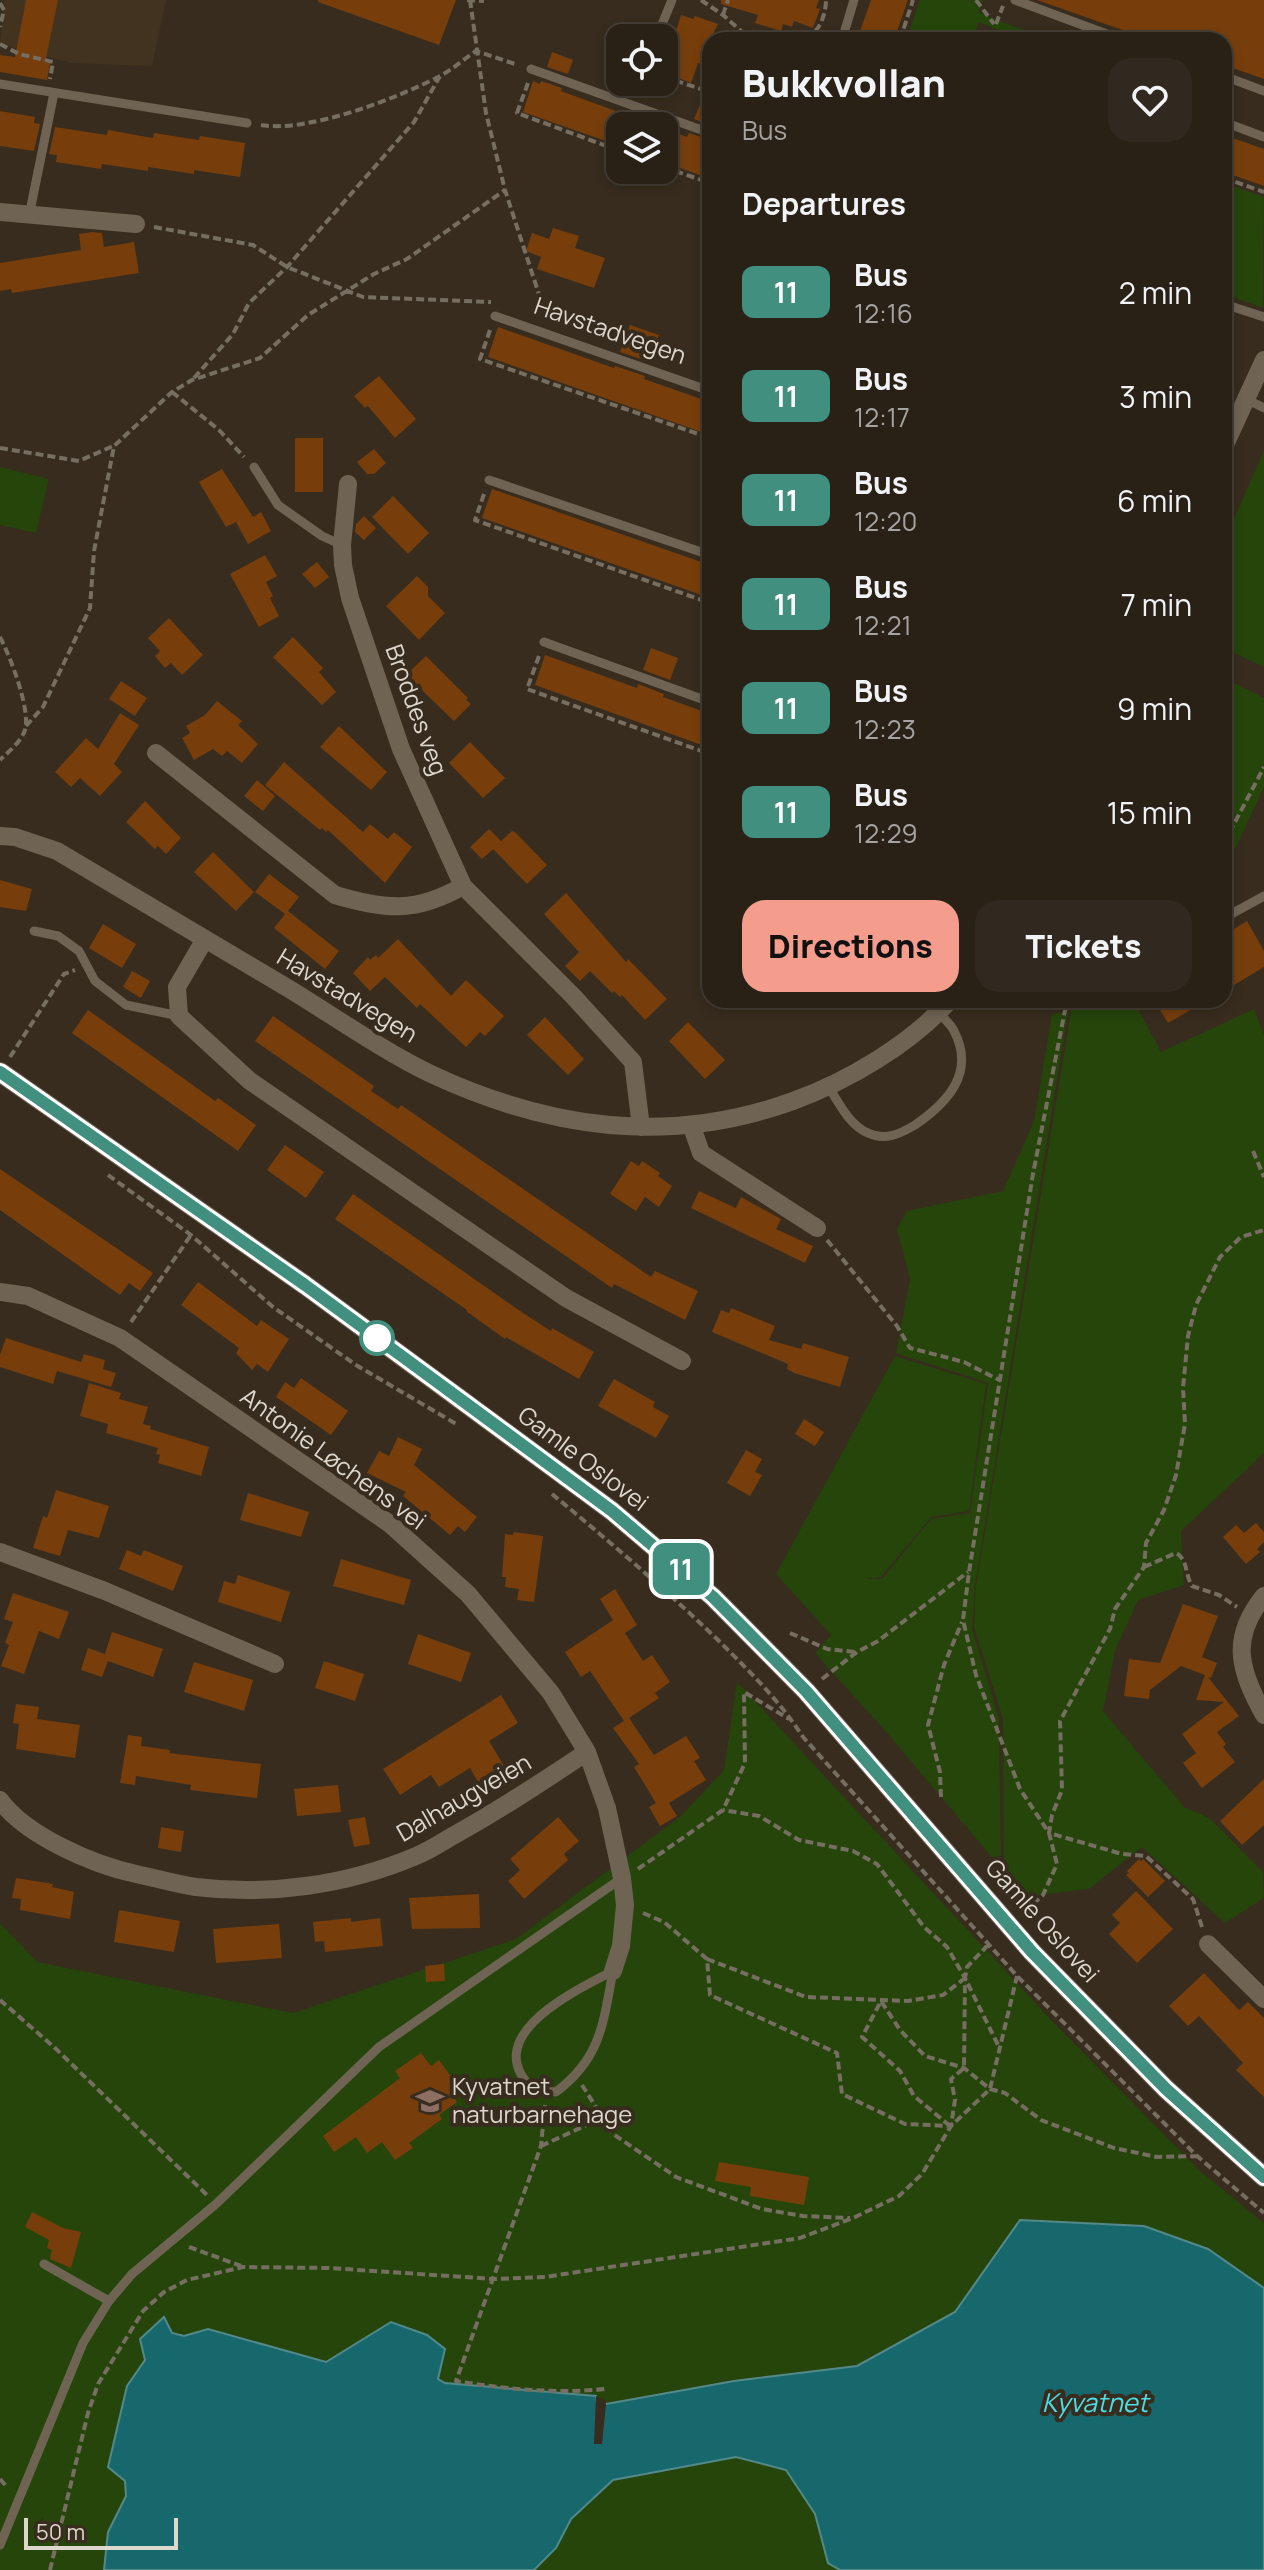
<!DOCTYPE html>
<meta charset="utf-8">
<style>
:root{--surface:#292116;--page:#31291f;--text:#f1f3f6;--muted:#a5a3a1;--line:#453e35;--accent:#f49d8d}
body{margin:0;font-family:Manrope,sans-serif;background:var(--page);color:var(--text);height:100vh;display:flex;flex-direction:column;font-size:30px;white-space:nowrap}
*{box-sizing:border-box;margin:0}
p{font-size:26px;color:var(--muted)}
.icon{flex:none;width:44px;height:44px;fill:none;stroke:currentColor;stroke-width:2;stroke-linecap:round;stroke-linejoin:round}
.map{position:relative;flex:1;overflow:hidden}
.panel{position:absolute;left:702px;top:32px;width:530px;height:976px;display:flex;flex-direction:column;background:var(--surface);border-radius:24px;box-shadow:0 4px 12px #0003,0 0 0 2px var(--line)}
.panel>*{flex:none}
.badge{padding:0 16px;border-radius:12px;font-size:28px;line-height:52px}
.fabs{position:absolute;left:606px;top:24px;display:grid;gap:16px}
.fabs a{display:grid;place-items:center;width:72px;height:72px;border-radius:16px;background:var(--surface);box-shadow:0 4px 12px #0003,0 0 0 2px var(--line);font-size:40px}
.scale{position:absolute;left:24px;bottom:20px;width:154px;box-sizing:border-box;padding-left:8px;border:4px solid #ded7ce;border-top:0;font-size:22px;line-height:28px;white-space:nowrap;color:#ded7ce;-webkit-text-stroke:6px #372c1e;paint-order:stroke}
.map>.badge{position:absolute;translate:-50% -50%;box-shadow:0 0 0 4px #fff}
h2{padding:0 40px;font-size:30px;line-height:72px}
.round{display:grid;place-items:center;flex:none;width:84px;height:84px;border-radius:24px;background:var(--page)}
.summary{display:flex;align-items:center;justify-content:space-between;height:136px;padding:0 40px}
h1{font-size:38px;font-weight:800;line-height:60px}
.primary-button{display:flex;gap:16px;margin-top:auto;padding:16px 40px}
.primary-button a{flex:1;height:92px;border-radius:24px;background:var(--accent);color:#111;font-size:32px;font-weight:800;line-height:92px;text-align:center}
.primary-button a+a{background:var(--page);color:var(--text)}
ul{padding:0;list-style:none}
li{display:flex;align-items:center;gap:24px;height:104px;padding:0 40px}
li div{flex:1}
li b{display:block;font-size:30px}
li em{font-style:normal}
li .badge{min-width:88px;font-weight:700;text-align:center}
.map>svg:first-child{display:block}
.built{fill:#41331f}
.green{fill:#25450b}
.water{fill:#17686d;stroke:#53898a;stroke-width:2}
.pier{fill:#372c1e}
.building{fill:#773e0c}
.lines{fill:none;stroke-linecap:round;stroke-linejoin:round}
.path{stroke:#776e62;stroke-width:4;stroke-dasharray:8 4;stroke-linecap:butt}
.service{stroke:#6f6353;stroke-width:9}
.minor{stroke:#6f6353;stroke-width:18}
.tertiary{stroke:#6f6353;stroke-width:20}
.line-casing{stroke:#fff;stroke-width:18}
.line{stroke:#41907f;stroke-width:12}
.stop-dot{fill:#fff;stroke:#41907f;stroke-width:4}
.labels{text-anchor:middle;stroke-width:8;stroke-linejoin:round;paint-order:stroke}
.street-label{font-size:24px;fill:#ded7ce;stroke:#372c1e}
.poi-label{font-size:24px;fill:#ded7ce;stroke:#372c1e;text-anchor:start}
.water-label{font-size:26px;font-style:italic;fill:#4adee7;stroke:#372c1e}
</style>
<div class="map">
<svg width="1264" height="2570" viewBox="0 0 1264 2570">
<rect width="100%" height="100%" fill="#372c1e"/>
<path class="built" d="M4 0H166L152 66 71 63 0 44Z"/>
<path class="green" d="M920 0H983L979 12 996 20 1053 40H1022L979 22 971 40H906Z
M1224 183 1264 197 1263 308 1224 294Z
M1264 451V667L1224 648V541Z
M0 467 49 479 36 533 0 525Z
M1224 678 1264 698V787L1224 872Z
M1083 1000H1133L1161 1052 1254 1009 1264 1035V1453L1181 1531 1184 1585 1138 1600 1115 1651 1103 1711 1184 1807 1209 1818 1263 1872 1264 1898 1225 1923 1142 1847 1089 1889 1021 1897 1004 1874 1003 1719 974 1627 976 1586 1072 1006Z
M1068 1011 975 1586 972 1629 999 1719 1001 1868 888 1734 815 1653 831 1635 776 1574 895 1356 986 1384 969 1511 931 1517 881 1577 865 1579H882L931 1519 970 1513 988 1383 896 1353 910 1279 897 1229 907 1211 1003 1191 1034 1121 1052 1014Z
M737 1682 1055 2024 1200 2171 1264 2223V2288L1208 2249 1021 2220 955 2312 857 2366 734 2381 606 2404 596 2396 445 2383 438 2380 391 2322 326 2362 208 2329 184 2336 172 2333 165 2318 146 2360 127 2386 108 2466 125 2481 126 2496 108 2532 104 2570H0V1923L37 1962 293 2013 516 1939 681 1816 724 1770Z
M736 2457 786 2470 815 2514 828 2563 840 2570H534L556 2548 571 2519 613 2480Z"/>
<path class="water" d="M1020 2220 1144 2226 1208 2249 1264 2288V2570H840L828 2563 815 2514 786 2470 736 2457 613 2480 571 2519 556 2548 534 2570H104L108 2532 126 2496 125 2481 108 2467 127 2386 145 2360 140 2339 164 2317 172 2333 184 2336 208 2329 326 2362 391 2322 427 2335 445 2349 438 2379 445 2383 596 2396 597 2403 606 2404 734 2381 857 2366 955 2312Z"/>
<path class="pier" d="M596 2396 605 2400 606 2404 602 2444H594Z"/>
<path class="building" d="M26 0H58L45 63H50L47 80 0 72V55L15 57Z
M318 0H456L439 45 318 2Z
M721 0H819L816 8 820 9 813 28 794 21 792 27 783 24 781 31 755 23 758 15 721 4Z
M871 0H908L894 40H857Z
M1037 0H1264V79L1224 65V40H1151Z
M681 15 693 19 695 16 718 24 710 40 705 66 698 63 691 83 673 76 674 72 664 69V46L668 28 676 31Z
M552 52 573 60 568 74 547 67Z
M533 81 540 84 541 81 562 88 561 91 651 124V126H620V146L523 112Z
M710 82V125L694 119Z
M0 111 35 117 34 123 40 124 34 151 0 146Z
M55 127 107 135 108 130 153 138 154 133 199 140 200 136 245 143 240 177 194 170V174L148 167V171L102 164 101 169 56 162 57 155 49 154Z
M664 128 687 137 689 133 710 140V179L664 162Z
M1224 135 1264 149V186L1224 172Z
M553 228 579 236 575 248 605 258 594 288 537 269 541 257 526 251 532 233 549 239Z
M92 232 102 233 104 247 134 242 139 273 12 293 11 289 0 291V263L81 250 79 234Z
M630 325 659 335 650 362 620 352Z
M498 327 614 368 615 366 645 376 644 379 710 402V435L488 357Z
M379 376 416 419 395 438 368 406 365 408 354 396Z
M295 438H323V492H295Z
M374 449 386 463 374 474H367L357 462Z
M222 469 253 517 261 512 271 531 248 544 236 522 226 527 199 482Z
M492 489 710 565V598L482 518Z
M393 496 429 533 408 554 372 517Z
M364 516 376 528 364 540 355 532 356 524Z
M265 555 277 576 266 582 273 596 270 598 279 616 259 627 230 574Z
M317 562 329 577 315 588 302 574Z
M417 576 428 587V596L445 613 419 640 386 606Z
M169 618 203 655 182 675 171 663 165 668 155 656 160 651 148 638Z
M293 637 323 668 319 672 336 692 322 705 273 657Z
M651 648 678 658 670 680 643 670Z
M545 655 637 688 638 684 664 694 663 697 710 714V748L535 685Z
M426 656 468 698 466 700 471 704 454 721 406 675Z
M121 681 147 698 135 716 109 699Z
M217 701 242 721 238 725 258 744 242 763 227 751 222 756 213 749 194 760 182 738 190 733 186 726 205 715Z
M120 713 139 725 114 764 122 772 100 796 80 778 71 787 55 772 86 738 98 749Z
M339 726 387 772 371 790 320 747Z
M470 742 505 778 483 798 449 763Z
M284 762 363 832 370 824 388 839 394 832 412 847 385 883 328 830 326 832 322 828 320 830 265 785Z
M257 780 275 796 263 811 244 796Z
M145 801 181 838 166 854 158 846 155 849 126 822Z
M489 829 501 841 512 831 516 833 547 865 527 884 493 849 499 844 482 859 470 847Z
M213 852 254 892 236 911 194 872Z
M269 874 299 897 288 911 339 951 325 969 274 928 285 914 255 892Z
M0 880 32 889 26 911 0 907Z
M566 893 626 962 628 959 667 999 645 1020 622 995 620 997 614 991 612 993 590 971 580 981 565 966 579 952 544 914Z
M1247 921 1264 951V967L1224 991V935Z
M103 924 136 944 122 968 89 948Z
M398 939 451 996 466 980 504 1016 485 1036 480 1032 466 1047 420 1004 417 1008 385 977 370 991 353 973 368 957 370 960 376 955 378 958Z
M132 971 150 981 141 998 123 987Z
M1154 1000H1208L1168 1023Z
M88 1010 215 1101 218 1098 256 1125 238 1151 72 1033Z
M273 1016 374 1086 371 1091 398 1109 401 1105 651 1277 655 1271 698 1291 685 1320 614 1284 612 1288 255 1041Z
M545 1017 584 1059 568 1075 527 1035Z
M688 1022 725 1060 705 1079 669 1041Z
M285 1145 324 1172 306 1198 267 1170Z
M631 1161 639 1166 642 1161 660 1173 658 1176 672 1186 659 1207 645 1197 636 1211 610 1194Z
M0 1169 153 1273 140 1291 129 1283 120 1295 0 1210Z
M699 1191 736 1208 741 1197 781 1219 776 1229 813 1246 805 1263 691 1208Z
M353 1194 520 1311 551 1331 552 1328 594 1352 579 1379 506 1337 505 1339 466 1311 467 1310 335 1219Z
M198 1282 257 1326 261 1320 289 1339 268 1372 257 1364 252 1370 236 1353 239 1348 181 1305Z
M731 1308 775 1326 769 1340 801 1349 803 1343 849 1357 840 1387 794 1373 787 1369 788 1364 712 1332 721 1310 729 1313Z
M6 1338 81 1362 84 1354 105 1360 103 1369 116 1373 111 1387 57 1371 53 1384 0 1367V1355Z
M301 1378 348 1411 331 1435 276 1397 285 1382 294 1388Z
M614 1379 655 1402 653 1407 669 1416 656 1438 598 1406Z
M89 1383 121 1393 119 1399 148 1407 143 1424 151 1426 150 1429 209 1447 201 1476 158 1463 160 1455 156 1454 158 1448 106 1433 108 1424 80 1416Z
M804 1419 824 1432 815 1446 795 1434Z
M398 1437 422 1449 414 1465 477 1517 465 1532 458 1526 450 1535 403 1496 406 1492 367 1473 379 1451 389 1456Z
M746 1450 762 1459 755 1472 762 1475 750 1496 727 1483Z
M56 1490 109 1506 99 1538 68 1530 60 1556 33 1548 43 1516 47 1518Z
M248 1493 309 1512 301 1537 240 1520Z
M1256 1523 1264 1532V1542L1257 1549 1260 1552 1246 1564 1223 1537 1236 1525 1244 1533Z
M514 1532 543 1536 534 1602 517 1600 519 1589 505 1587 506 1577H502L505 1534 513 1535Z
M127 1550 141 1556 144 1550 183 1566 173 1591 119 1569Z
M341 1559 411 1580 404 1605 333 1586Z
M238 1575 290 1592 281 1622 218 1602 224 1581 235 1584Z
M615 1589 637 1625 625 1633 643 1661 652 1655 670 1682 655 1693 659 1698 629 1718 654 1755 686 1736 700 1758 694 1761 706 1780 669 1803 677 1816 660 1826 649 1807 656 1803 634 1767 639 1764 613 1728 624 1721 590 1671 581 1677 565 1652 613 1620 600 1599Z
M13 1593 69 1612 59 1639 39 1631 24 1674 1 1666 9 1645 5 1643 13 1622 4 1619Z
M1183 1604 1218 1616 1202 1657 1217 1663 1211 1678 1208 1677 1239 1716 1217 1732 1226 1744 1223 1747 1235 1762 1202 1788 1183 1763 1196 1753 1182 1734 1224 1702 1196 1700 1205 1675 1181 1666 1150 1690 1149 1699 1124 1696 1129 1659 1160 1663Z
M112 1632 163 1649 153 1677 108 1661 102 1677 81 1670 88 1648 105 1654Z
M418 1634 471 1653 461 1682 408 1664Z
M324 1661 364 1674 355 1701 315 1688Z
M194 1662 253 1680 244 1711 184 1692Z
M501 1695 518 1723 489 1741 504 1766 478 1782 470 1768 439 1787 431 1775 400 1795 383 1769Z
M16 1704 39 1707 37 1719 80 1725 75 1758 16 1749 19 1724 13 1723Z
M128 1735 142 1737 141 1746 170 1750 169 1753 261 1764 257 1798 190 1790 191 1785 136 1776 135 1785 120 1783Z
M1264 1779V1825L1242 1845 1220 1821Z
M338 1785 341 1812 297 1816 294 1789Z
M365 1817 370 1844 354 1847 348 1820Z
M558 1817 579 1841 564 1854 568 1860 524 1899 508 1881 520 1870 510 1859Z
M161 1827 184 1831 181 1852 158 1848Z
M1139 1859 1141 1861 1143 1859 1165 1881 1148 1897 1126 1875 1129 1873 1127 1871Z
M16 1878 53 1884 52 1887 74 1892 70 1919 20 1910 21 1899 12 1898Z
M1136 1891 1173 1929 1137 1963 1109 1934 1120 1923 1112 1915Z
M479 1894 480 1928 412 1929 409 1898Z
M119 1910 180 1921 174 1952 114 1942Z
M351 1918V1922L380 1918 383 1946 325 1952 324 1941 315 1942 313 1922Z
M279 1924 282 1958 216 1963 213 1929Z
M444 1964 445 1981 426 1982 425 1966Z
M1204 1973 1239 2010 1248 2002 1264 2018V2097L1236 2070 1243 2063 1199 2016 1188 2026 1169 2006Z
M421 2053 431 2066 439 2060 460 2089 452 2095 457 2102 439 2115 442 2119 409 2143 413 2148 395 2160 382 2142 367 2153 356 2137 334 2152 323 2136 400 2078 395 2071Z
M719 2162 809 2177 804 2205 750 2196 751 2187 715 2181Z
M32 2212 63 2228 81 2232 71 2268 50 2259 52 2250 47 2248 49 2240 25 2227Z"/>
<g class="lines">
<path class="path" d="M467 0 484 1
M470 0 486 113 505 190 547 319
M701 0 723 15 751 40
M976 0 994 24
M0 3 4 10 0 27
M723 15 728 0
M996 24 1003 6
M808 40 810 35C821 30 826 11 826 0
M900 40 913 0
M0 44 19 54 53 62 50 79
M664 77 710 92
M528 83 517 113 620 151
M261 125C308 133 398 98 440 76 453 69 464 59 476 51L518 65
M664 167 710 183
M1224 178 1264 192
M154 227 253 245 287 267 363 297 491 302
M490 330 480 359 710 438
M194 378 233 334 249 303 287 267 414 122 440 76
M172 392 219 430 244 457
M0 448 79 461 113 446
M484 494 475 520 710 603
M0 637C10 656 31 710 25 730 21 742 9 751 0 760
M539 656 527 689 710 754
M26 726 43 707 90 608 94 551 114 446 172 392 192 380 260 358 308 315 374 274 407 259 505 190
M1224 843 1264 767
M10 1057 64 974 75 970
M1253 1151 1264 1177
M108 1175 191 1235 273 1307 356 1365 458 1425
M827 1240 897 1326 910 1348 964 1362 1001 1381
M131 1322 191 1235
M552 1494C609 1541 665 1589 718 1640 749 1671 779 1700 803 1737L1017 1976 1197 2156 1264 2213
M1144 1567 1176 1553C1188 1559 1185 1575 1192 1586L1219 1595 1237 1607
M790 1633 827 1649 855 1652
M822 1679 857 1652 878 1641 968 1572
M941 1797 940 1772 928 1725 944 1665 962 1622
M638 1869 723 1810 745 1763 744 1692 789 1719
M1024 1912 1043 1895 1057 1864 1049 1833 1020 1789 976 1675 963 1620 969 1572 1033 1174 1067 1000
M643 1913 664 1922 707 1959 710 1995 837 2053 842 2094 905 2124 951 2126 955 2100 951 2079 964 2068 965 1978 947 1947 924 1927 877 1864 853 1851 799 1840 759 1816 723 1810
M1202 1927 1193 1899 1146 1856 1122 1854 1049 1833 1052 1815 1062 1790 1060 1721 1110 1629 1115 1609 1144 1567 1146 1543 1164 1510 1176 1475 1185 1424 1183 1388 1188 1336 1196 1305 1220 1257 1241 1237 1264 1230
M988 1945 967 1967 965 1978 999 2047
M707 1959 806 1997 908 2001 943 1995 965 1978
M0 2000 54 2047 208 2196
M582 2085 613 2134 676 2177 762 2209 803 2216 850 2218
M545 2105 541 2146 456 2381C505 2389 556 2394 605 2389
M950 2126 914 2096 900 2071 862 2037 881 2001 900 2030 925 2056 964 2068 990 2089 1005 2093 1041 2120 1114 2148 1157 2157 1197 2156
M541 2146 602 2118
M189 2247 241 2266
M0 2479 8 2488
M50 2570 88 2413 98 2384 143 2311 164 2292 187 2280 243 2267 329 2268 494 2279 545 2277 800 2238 853 2218 899 2196 922 2174 951 2126 990 2089 1017 1976"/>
<path class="service" d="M1015 0 1123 40
M663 22 672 0
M988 37 996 40
M842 40 854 0
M531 69 710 133
M1224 76 1264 91
M0 84 247 123
M1224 122 1264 137
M29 216 54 93
M1224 304 1264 317
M495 316 710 391
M1246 399 1264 408
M254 467 278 505 322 536 342 545
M489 480 710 555
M544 642 710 702
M1224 918 1264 896
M34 931 58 936 79 951 95 981 126 1005 179 1016
M946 1004 1016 1005 1036 1000
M828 1086C839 1103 849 1125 868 1133 885 1141 900 1134 915 1125 947 1103 976 1073 954 1031 951 1024 943 1018 938 1012
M613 1971C603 2024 601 2058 556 2092L534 2090C476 2037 575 1991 613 1971Z
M44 2264 109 2301
M0 2545 83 2343 109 2301 132 2274 216 2204 379 2047 622 1878"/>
<path class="minor" d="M0 212 136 224
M1224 447 1264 360
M348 484 342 545 343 565 350 598 401 749 463 886 573 996 633 1062 641 1127
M156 753 335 895C386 910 416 913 463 886
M0 836 15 837 57 851C135 897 213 944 291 990 335 1017 385 1052 431 1074 549 1129 669 1146 793 1101 848 1081 911 1044 950 1000
M205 939 177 987 179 1016 250 1081 566 1298 682 1361
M692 1127 701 1153 817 1228
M0 1292 28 1296 120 1338 390 1524 468 1594 551 1693 587 1752 607 1808 622 1878 625 1905 621 1946 613 1971
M0 1552 105 1591 275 1664
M1264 1596C1229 1639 1240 1671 1264 1715
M0 1800C26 1836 94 1865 136 1874 156 1878 176 1884 196 1887 269 1896 348 1885 416 1856 431 1850 445 1840 458 1833 503 1808 545 1780 587 1752
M1208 1944 1264 1999"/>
<path class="tertiary" d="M0 1072 305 1285 612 1511 713 1597 806 1691 1032 1952 1166 2089 1264 2177"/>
</g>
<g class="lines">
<defs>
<path id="line" d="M0 1072 305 1285 433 1379 612 1511 713 1597 806 1691 1032 1952 1166 2089 1264 2177"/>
</defs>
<use href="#line" class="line-casing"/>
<use href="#line" class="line"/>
</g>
<defs>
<symbol id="school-bare" viewBox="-9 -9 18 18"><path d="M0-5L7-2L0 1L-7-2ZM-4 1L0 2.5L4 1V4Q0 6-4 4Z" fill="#8d6e63" stroke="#372c1e" stroke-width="2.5" paint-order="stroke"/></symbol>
</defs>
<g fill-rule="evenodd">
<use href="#school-bare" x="410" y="2081" width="40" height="40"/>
</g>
<circle class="stop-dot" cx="377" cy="1338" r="16"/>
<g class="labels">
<g class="street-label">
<text transform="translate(610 331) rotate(19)" y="8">Havstadvegen</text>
<text transform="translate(416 710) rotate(70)" y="8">Broddes veg</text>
<text transform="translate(347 996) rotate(31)" y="8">Havstadvegen</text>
<text transform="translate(333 1459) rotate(36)" y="8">Antonie Løchens vei</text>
<text transform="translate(583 1459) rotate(37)" y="8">Gamle Oslovei</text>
<text transform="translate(464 1798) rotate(-30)" y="8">Dalhaugveien</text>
<text transform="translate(1042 1921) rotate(48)" y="8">Gamle Oslovei</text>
</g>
<g class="poi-label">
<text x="452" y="2095">Kyvatnet<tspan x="452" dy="28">naturbarnehage</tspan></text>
</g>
<g class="water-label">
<text x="1095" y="2412">Kyvatnet</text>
</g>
</g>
</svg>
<div class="fabs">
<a><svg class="icon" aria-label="locate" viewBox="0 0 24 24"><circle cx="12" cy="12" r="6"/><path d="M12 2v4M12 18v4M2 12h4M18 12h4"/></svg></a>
<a><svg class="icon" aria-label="layers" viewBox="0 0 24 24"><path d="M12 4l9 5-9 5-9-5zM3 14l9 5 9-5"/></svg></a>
</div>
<div class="scale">50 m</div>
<b class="badge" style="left:681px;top:1569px;background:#41907f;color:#fff">11</b>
<section class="panel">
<div class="summary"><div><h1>Bukkvollan</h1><p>Bus</p></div><a class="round"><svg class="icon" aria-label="heart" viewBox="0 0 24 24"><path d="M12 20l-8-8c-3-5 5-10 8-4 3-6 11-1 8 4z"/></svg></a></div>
<h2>Departures</h2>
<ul>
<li><span class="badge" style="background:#41907f;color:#fff">11</span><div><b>Bus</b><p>12:16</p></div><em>2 min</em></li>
<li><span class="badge" style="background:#41907f;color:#fff">11</span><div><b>Bus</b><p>12:17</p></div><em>3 min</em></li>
<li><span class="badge" style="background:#41907f;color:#fff">11</span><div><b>Bus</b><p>12:20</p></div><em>6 min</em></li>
<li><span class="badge" style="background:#41907f;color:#fff">11</span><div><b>Bus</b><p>12:21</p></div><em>7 min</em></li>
<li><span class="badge" style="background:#41907f;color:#fff">11</span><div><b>Bus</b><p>12:23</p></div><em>9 min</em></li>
<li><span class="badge" style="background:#41907f;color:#fff">11</span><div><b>Bus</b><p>12:29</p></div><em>15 min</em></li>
</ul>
<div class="primary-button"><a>Directions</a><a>Tickets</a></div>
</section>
</div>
